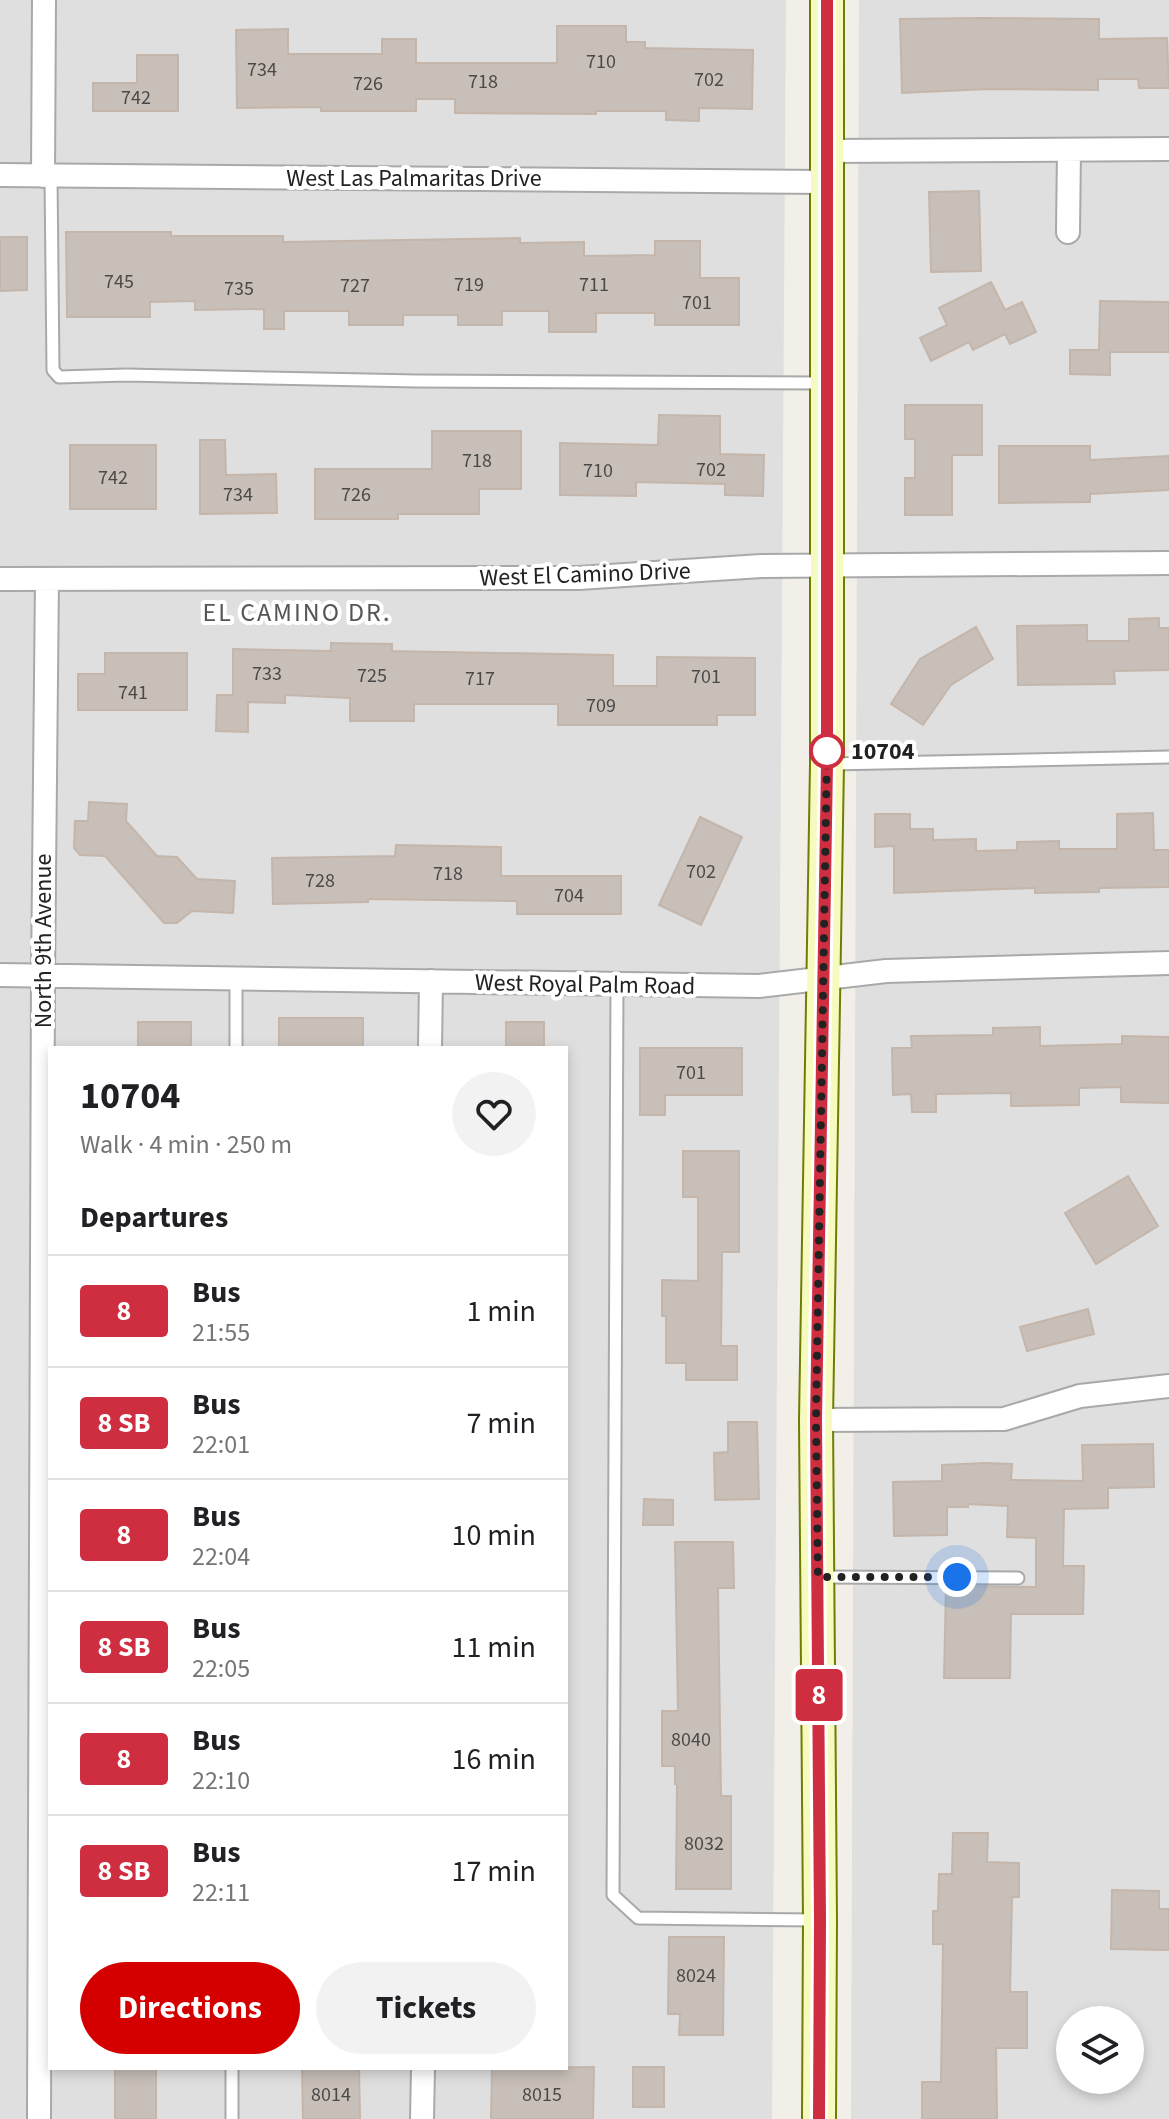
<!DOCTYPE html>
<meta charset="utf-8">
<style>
:root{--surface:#fff;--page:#f2f2f2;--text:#202124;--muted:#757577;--line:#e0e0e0;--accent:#d40000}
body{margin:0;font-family:"Source Sans 3",sans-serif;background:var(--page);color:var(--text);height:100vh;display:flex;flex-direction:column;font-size:30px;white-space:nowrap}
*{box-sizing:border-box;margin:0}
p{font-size:26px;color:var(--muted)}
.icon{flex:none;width:44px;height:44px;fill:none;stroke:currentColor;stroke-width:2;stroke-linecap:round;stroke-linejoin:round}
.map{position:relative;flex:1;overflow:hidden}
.sheet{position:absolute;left:48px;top:1046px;width:520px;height:1024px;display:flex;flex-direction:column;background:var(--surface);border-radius:0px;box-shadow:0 4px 12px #0003}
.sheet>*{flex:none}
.badge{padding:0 16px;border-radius:6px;font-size:28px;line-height:52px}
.fabs{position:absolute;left:1056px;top:2006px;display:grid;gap:16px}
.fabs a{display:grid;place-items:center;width:88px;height:88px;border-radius:50%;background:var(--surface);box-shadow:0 4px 12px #0003;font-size:40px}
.you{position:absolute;width:40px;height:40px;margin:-20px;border:6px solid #fff;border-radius:50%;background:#1a73e8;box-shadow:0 0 0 12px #1a73e833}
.map>.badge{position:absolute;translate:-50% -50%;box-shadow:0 0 0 4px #fff}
h2{padding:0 32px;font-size:30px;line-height:72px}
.round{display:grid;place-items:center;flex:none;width:84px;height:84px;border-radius:42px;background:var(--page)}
.head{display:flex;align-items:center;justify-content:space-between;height:136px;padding:0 32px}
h1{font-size:38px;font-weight:700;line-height:60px}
.action{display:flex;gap:16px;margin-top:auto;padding:16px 32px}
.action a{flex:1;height:92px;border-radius:48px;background:var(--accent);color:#fff;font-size:32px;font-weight:700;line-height:92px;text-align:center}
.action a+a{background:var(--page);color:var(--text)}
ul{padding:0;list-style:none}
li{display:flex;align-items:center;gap:24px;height:112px;padding:0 32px;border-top:2px solid var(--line)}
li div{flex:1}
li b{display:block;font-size:30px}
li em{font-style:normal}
li .badge{min-width:88px;font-weight:700;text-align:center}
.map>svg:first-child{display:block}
.residential{fill:#e0dfdf;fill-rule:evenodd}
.building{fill:#c7bfb8;stroke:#c4b6ab;stroke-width:2}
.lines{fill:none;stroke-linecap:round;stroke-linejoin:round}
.lane-casing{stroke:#a9a9a9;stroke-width:15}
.street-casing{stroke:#a9a9a9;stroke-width:26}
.secondary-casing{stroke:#707d05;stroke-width:36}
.lane{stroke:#fff;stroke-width:11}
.street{stroke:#fff;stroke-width:22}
.secondary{stroke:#f7fabf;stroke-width:32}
.line-casing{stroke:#fff;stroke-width:18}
.line{stroke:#cf2e41;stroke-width:12}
.walk{stroke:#222;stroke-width:8;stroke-dasharray:0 14.4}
.stop-dot{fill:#fff;stroke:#cf2e41;stroke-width:4}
.labels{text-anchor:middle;stroke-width:8;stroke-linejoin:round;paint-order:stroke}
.number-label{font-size:20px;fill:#4b4948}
.street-label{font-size:24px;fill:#222;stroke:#fff}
.stop-label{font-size:24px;font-weight:bold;fill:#222;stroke:#fff;text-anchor:start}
.neighbourhood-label{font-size:26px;letter-spacing:2px;fill:#555;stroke:#fff}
</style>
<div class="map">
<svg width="1169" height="2119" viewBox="0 0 1169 2119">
<rect width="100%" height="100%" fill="#f2efe9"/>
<path class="residential" d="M0 0H786L772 2119H0ZM50 1048H566V2068H50Z
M859 0H1169V2119H851ZM1070 2020H1130V2080H1070Z"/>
<path class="building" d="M980 18 1099 19V39L1167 38 1169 88H1139L1138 79H1098V90L989 89 902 93 900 19Z
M557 26H626V42H645V48L753 50 752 109 699 108V121L666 120V111H596V114L455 113V99H416V111H321V107L237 108 236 30 288 29V54H382V39H416V63H557Z
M137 55H178V111H93V83H137Z
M979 191 981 271 931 272 929 192Z
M66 232H171V236H283V242L520 238V243L584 242V256L655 255V241H700V278H739V325H655V313H596V332H549V311H502V325H458V315H403V325H349V311H284V329H264V309L195 310V301L150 302V317H67Z
M0 237H27V290L0 291Z
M991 282 1005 310 1022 302 1036 332 1010 344 1005 334 973 350 969 342 931 361 920 338 947 325 939 308Z
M1100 301 1169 302V352H1110V375L1070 374V350H1099Z
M905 405H982V455H952V515H905V478H915V439H905Z
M659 415 720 416V454L764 455 763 496 725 495V484L636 482V496L560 495V443L658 445Z
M432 431H521V489H479V514H398V519H315V469H432Z
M200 440H225L226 475 276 474 277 513 200 514Z
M70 445H156V509H70Z
M999 446H1090V460L1169 456V490L1090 494V502L999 503Z
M1159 618V628H1169V670L1114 671 1115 684 1018 685 1017 626 1087 625V641H1129V619Z
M976 627 993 659 951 685 923 725 891 704 920 659Z
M331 643 392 644V651L613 655V686H657V657L755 658V715H717V725H558V704H414V721H350V698L285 695V703L248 702V732L216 731 217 695H233V649L331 651Z
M105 653H187V710H78V674H105Z
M89 802 127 804 126 821 157 856 177 857 197 879 235 881 233 913 192 911 177 923H164L105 856 80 855 74 848 75 821H88Z
M1153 813 1154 850H1169V887L1099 888V892L1035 893V888L894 893V846L875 847V814H910V829H933V840L976 839V851L1017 850V842L1059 841V849H1117V814Z
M700 817 742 837 701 925 659 905Z
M396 845 501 847V876H621V914H517V901L368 899V902L273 904 272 858 395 856Z
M279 1018H363V1048H279Z
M138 1022H191V1048H138Z
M506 1022H544V1048H506Z
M1040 1027V1046L1122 1044V1036L1169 1037V1103L1121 1102V1087L1079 1088V1105L1011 1106V1093L936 1094V1112H912L911 1094 893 1095 892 1048H912L911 1036 993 1035V1028Z
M640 1048H742V1095H665V1115H640Z
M683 1151H739V1252H722L721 1346H737V1380H686V1363H666V1316H662V1280L698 1281V1197H683Z
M1128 1176 1158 1226 1096 1264 1065 1213Z
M1088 1309 1094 1334 1027 1351 1020 1327Z
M728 1422H757L759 1499 715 1500 714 1453 728 1452Z
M1153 1444 1154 1487 1108 1488V1508L1064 1509 1063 1566H1084L1083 1614H1011L1010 1678H944L946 1586 1036 1587V1538L1007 1537 1008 1506 968 1504V1507H947V1535L894 1536 893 1482 942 1481V1465L985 1463 1012 1464 1011 1480 1083 1481 1082 1445Z
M644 1499 673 1500V1525H643Z
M675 1542H733L734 1588H718L721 1796H731V1889H676L677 1784H675V1766H662V1711H678Z
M953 1833H988L987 1862 1019 1863V1897H1012L1010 1992H1027V2048H996L997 2119H922V2082H941L943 1944H933V1911H938L939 1874H952Z
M1112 1890 1159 1891V1909H1169V1950L1111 1949Z
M669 1937H724L723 2035H679L680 2014H668Z
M594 2067 593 2119H491L492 2068Z
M633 2067H664V2107H633Z
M115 2068H156V2119H115Z
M302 2068H359L360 2119H303Z"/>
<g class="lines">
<defs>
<path id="lane" d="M51 176 53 370 59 377 126 375 417 381 824 383
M831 764 1169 757
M617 984 613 1895 638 1918 816 1920
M236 1048V979
M819 1577 1018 1578
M232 2119V2068"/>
<path id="street" d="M828 151 1169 149
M0 175 828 182
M43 176 44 0
M1068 232 1069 150
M0 579 579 578 761 566 1169 563
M0 975 759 986 886 971 1169 963
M430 1048 431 981
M816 1420 1004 1419 1080 1396 1169 1386
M39 2119 43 976 47 579
M422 2119 423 2068"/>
<path id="secondary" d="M819 2119 820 1920 816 1420 827 764V0"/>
</defs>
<use href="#lane" class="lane-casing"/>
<use href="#street" class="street-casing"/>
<use href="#secondary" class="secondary-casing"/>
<use href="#lane" class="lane"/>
<use href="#street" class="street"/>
<use href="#secondary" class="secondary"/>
</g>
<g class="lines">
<defs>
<path id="line" d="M819 2119 820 1920 816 1420 827 764V0"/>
</defs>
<use href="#line" class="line-casing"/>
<use href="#line" class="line"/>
<path class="walk" d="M827 751 816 1420 818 1577H957"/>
</g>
<circle class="stop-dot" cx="827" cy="751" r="16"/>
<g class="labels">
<g class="number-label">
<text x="601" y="68">710</text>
<text x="262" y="76">734</text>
<text x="709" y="86">702</text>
<text x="483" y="88">718</text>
<text x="368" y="90">726</text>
<text x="136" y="104">742</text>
<text x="119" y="288">745</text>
<text x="469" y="291">719</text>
<text x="594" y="291">711</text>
<text x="355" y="292">727</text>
<text x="239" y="295">735</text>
<text x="697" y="309">701</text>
<text x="477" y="467">718</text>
<text x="711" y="476">702</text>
<text x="598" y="477">710</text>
<text x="113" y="484">742</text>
<text x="238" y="501">734</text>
<text x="356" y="501">726</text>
<text x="267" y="680">733</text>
<text x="372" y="682">725</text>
<text x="706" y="683">701</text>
<text x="480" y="685">717</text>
<text x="133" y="699">741</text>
<text x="601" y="712">709</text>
<text x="701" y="878">702</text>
<text x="448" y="880">718</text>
<text x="320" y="887">728</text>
<text x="569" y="902">704</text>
<text x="691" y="1079">701</text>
<text x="691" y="1746">8040</text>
<text x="704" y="1850">8032</text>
<text x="696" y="1982">8024</text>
<text x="331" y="2101">8014</text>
<text x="542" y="2101">8015</text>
</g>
<g class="street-label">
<text x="414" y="186">West Las Palmaritas Drive</text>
<text transform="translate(585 574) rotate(-2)" y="8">West El Camino Drive</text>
<text transform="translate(43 941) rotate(-90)" y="8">North 9th Avenue</text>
<text transform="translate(585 984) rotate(1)" y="8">West Royal Palm Road</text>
</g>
<g class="stop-label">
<text x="851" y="759">10704</text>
</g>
<g class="neighbourhood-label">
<text x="297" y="621">EL CAMINO DR.</text>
</g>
</g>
</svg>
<div class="fabs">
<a><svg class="icon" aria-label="layers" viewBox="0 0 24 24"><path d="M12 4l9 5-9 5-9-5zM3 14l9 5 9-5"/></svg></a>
</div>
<div class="you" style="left:957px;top:1577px"></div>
<b class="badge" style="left:819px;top:1695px;background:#cf2e41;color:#fff">8</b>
<section class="sheet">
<div class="head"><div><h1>10704</h1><p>Walk · 4 min · 250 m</p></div><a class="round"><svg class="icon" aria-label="heart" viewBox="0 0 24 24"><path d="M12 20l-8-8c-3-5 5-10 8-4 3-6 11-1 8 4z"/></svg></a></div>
<h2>Departures</h2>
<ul>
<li><span class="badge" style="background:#cf2e41;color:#fff">8</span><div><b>Bus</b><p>21:55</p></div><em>1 min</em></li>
<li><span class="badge" style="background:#cf2e41;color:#fff">8 SB</span><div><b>Bus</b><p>22:01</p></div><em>7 min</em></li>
<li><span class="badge" style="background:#cf2e41;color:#fff">8</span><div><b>Bus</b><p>22:04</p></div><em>10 min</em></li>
<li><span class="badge" style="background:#cf2e41;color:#fff">8 SB</span><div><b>Bus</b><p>22:05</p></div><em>11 min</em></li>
<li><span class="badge" style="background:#cf2e41;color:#fff">8</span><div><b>Bus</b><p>22:10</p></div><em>16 min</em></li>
<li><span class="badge" style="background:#cf2e41;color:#fff">8 SB</span><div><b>Bus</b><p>22:11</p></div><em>17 min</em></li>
</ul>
<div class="action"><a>Directions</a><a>Tickets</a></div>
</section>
</div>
